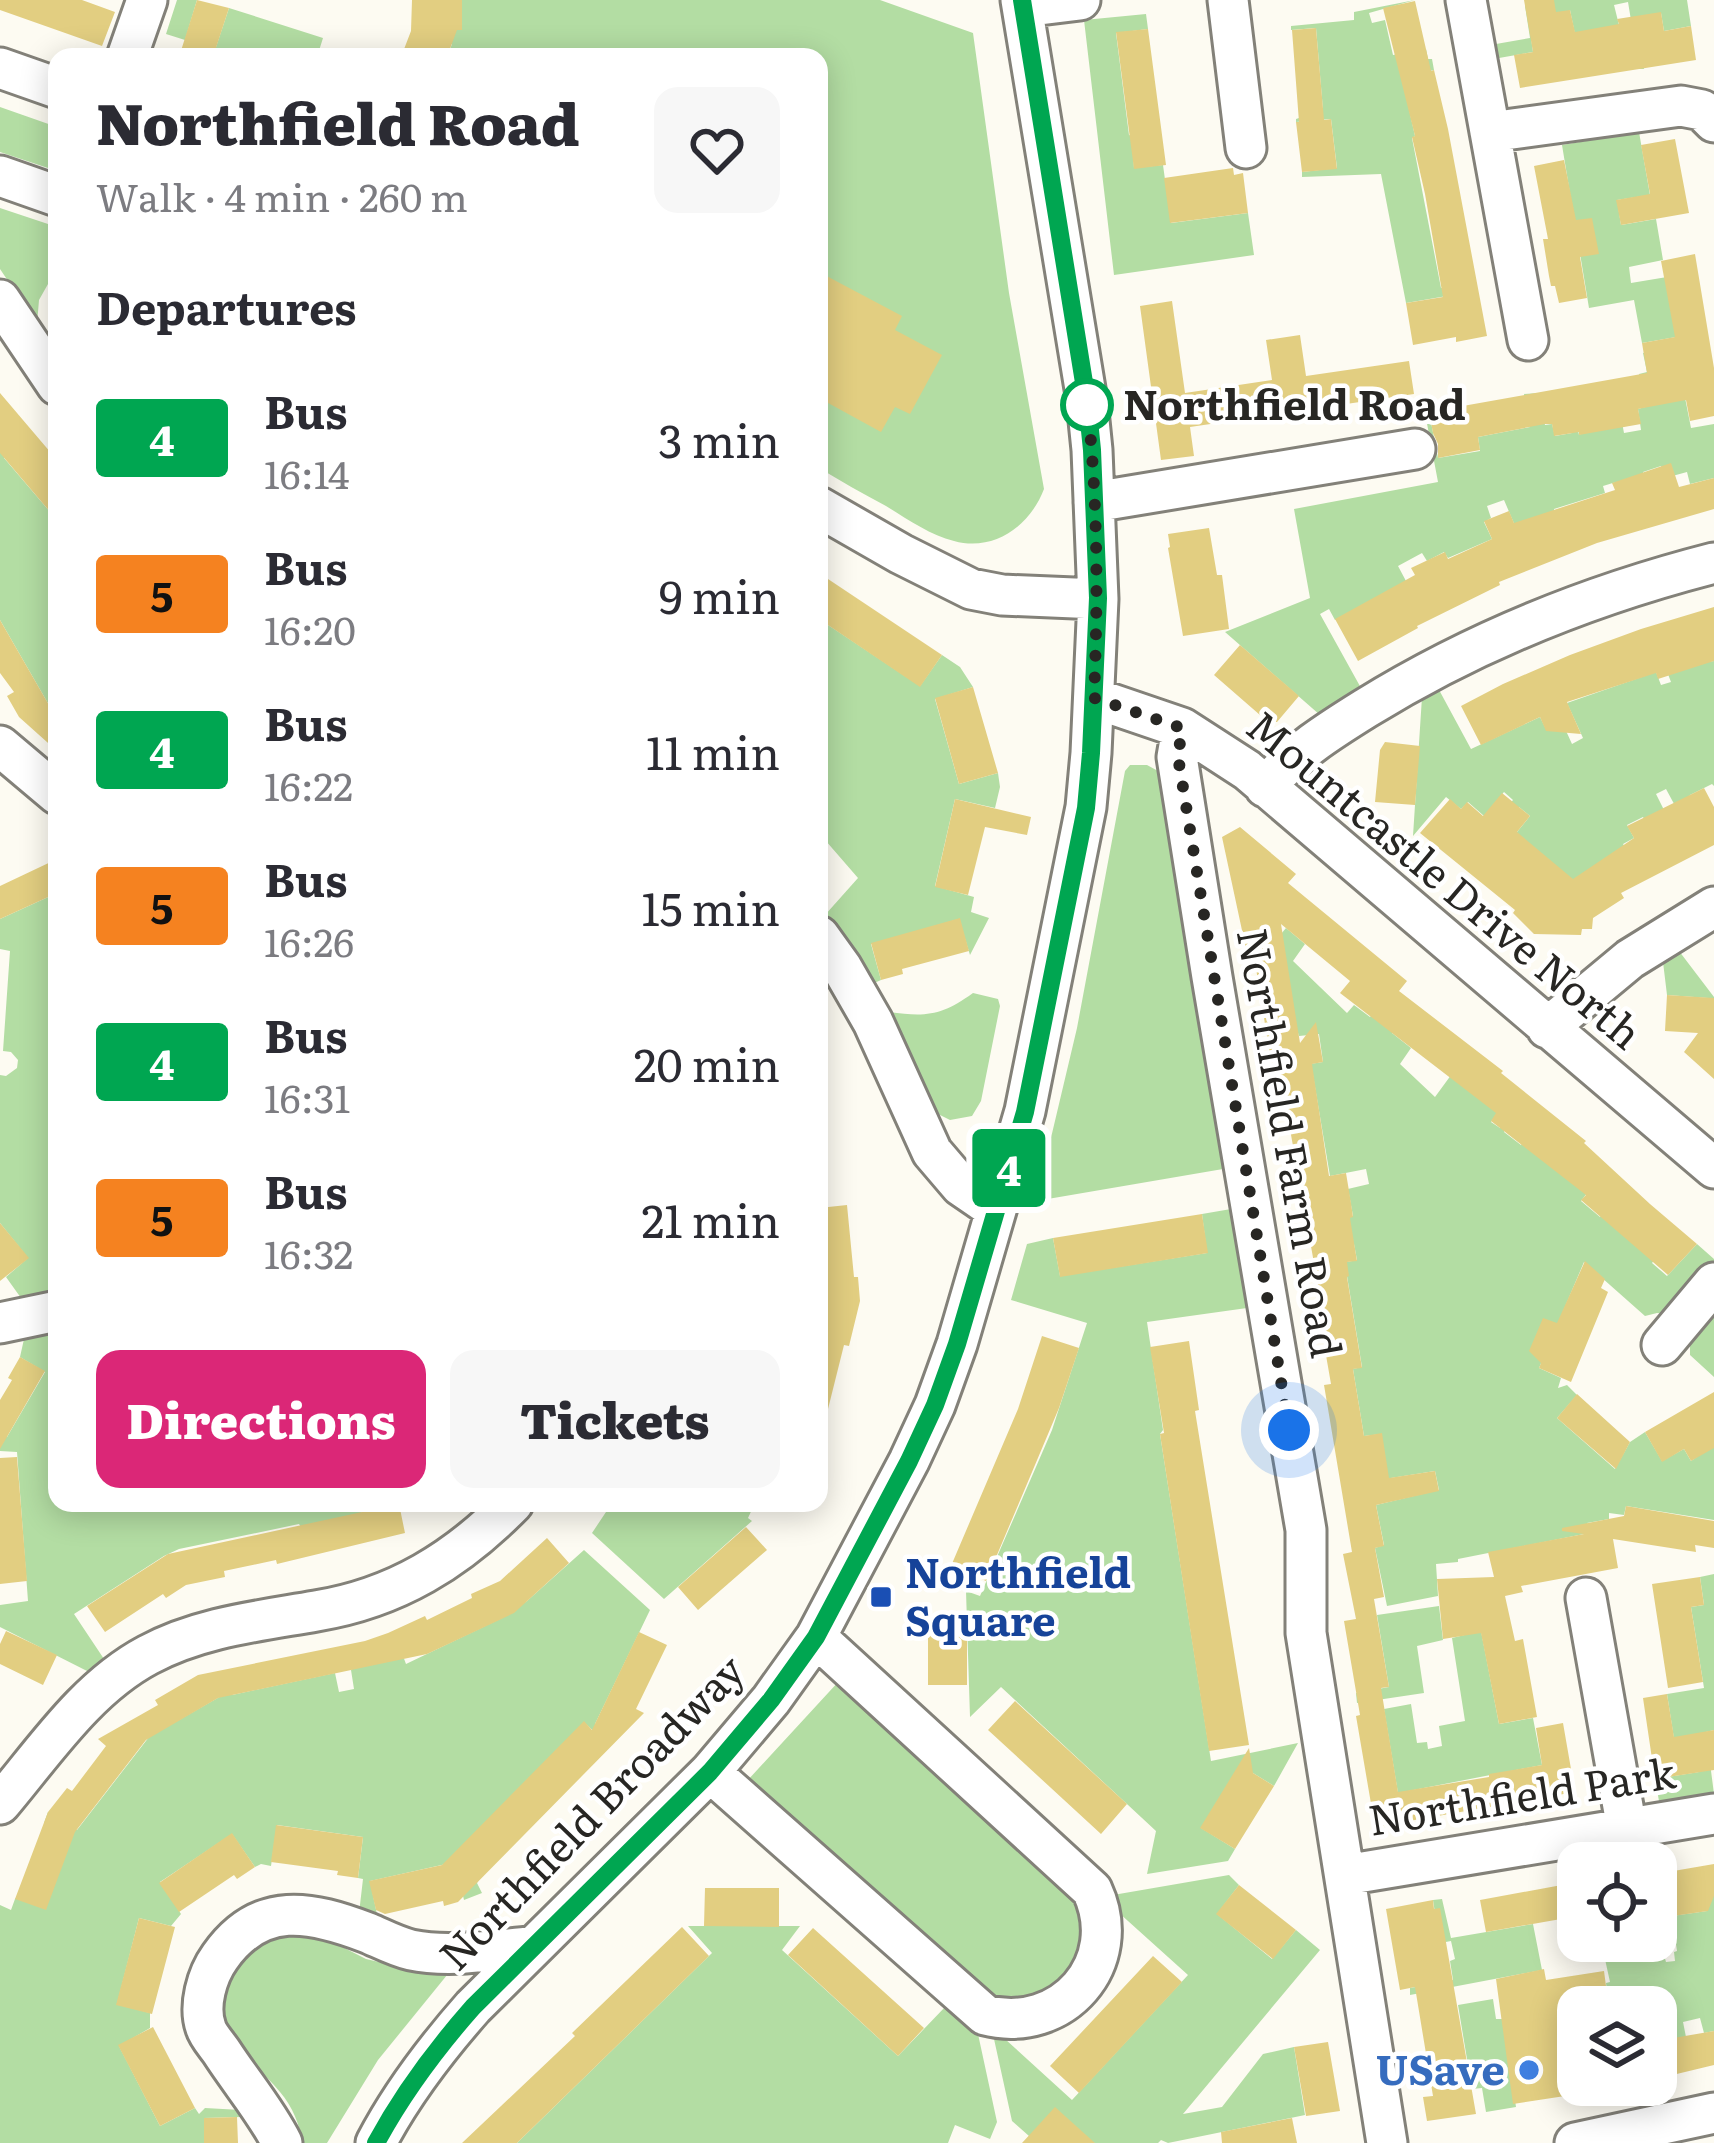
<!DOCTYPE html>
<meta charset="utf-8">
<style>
:root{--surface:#fff;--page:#f7f7f7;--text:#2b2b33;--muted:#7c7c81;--accent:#db2777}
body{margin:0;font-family:Literata,serif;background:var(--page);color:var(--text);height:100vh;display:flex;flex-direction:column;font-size:45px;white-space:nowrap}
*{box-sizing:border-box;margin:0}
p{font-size:39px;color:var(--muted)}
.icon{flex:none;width:66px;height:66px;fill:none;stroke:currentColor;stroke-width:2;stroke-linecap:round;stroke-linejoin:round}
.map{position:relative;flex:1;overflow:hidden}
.sheet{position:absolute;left:48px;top:48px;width:780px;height:1464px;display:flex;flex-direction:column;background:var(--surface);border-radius:24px;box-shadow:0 6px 30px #0003}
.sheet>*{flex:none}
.badge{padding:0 24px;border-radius:9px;font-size:42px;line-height:78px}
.fabs{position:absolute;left:1557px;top:1842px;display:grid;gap:24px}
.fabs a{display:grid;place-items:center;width:120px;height:120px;border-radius:24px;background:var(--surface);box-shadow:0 6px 30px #0003;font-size:60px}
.you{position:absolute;width:60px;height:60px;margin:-30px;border:9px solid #fff;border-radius:50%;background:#1a73e8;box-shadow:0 0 0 18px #1a73e833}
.map>.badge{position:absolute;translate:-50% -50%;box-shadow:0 0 0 6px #fff}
h2{padding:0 48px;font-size:45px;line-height:108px}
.round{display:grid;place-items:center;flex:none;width:126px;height:126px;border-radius:24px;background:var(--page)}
.overview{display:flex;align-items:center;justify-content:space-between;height:204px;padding:0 48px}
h1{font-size:57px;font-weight:800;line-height:90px}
.cta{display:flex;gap:24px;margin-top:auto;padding:24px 48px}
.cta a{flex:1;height:138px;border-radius:24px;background:var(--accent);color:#fff;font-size:48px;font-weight:800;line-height:138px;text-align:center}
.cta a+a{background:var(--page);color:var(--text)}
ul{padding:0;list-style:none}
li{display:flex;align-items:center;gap:36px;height:156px;padding:0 48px}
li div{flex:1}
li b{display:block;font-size:45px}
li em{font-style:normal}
li .badge{min-width:132px;font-weight:700;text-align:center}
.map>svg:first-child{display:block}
.green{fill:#b3dda3}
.building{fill:#e2ce81}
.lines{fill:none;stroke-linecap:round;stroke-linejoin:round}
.minor-casing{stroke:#838179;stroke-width:45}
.minor{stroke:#fff;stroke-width:39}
.line-casing{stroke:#fff;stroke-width:27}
.line{stroke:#00a651;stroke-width:18}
.walk{stroke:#272623;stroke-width:12;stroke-dasharray:0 21.6}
.stop-dot{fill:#fff;stroke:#00a651;stroke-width:6}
.transit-dot{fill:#1a4fb4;stroke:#fff;stroke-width:4.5}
.shop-dot{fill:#3f7fe0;stroke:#fff;stroke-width:4.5}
.labels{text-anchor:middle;stroke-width:9;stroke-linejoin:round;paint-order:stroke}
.stop-label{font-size:42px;font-weight:bold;fill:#272623;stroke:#fff;text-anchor:start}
.street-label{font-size:42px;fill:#272623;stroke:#fff}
.transit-label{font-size:42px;font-weight:bold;fill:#164399;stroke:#fff;text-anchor:start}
.shop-label{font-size:42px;font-weight:bold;fill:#366cbe;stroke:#fff;text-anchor:end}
</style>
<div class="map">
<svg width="1714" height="2143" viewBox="0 0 1714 2143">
<rect width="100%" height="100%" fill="#fdfbf2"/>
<path class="green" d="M177 0H197L185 40 166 34Z
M462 0H880L973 33 1009 293 1044 489C1030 526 994 552 954 541 930 535 907 519 886 506 863 494 841 481 819 468V57H447L452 44 420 29 461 30Z
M1415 0 1369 13 1372 23 1385 20 1393 55 1426 49 1428 59H1432L1434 70 1402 78 1415 136 1412 138 1441 288 1476 291 1406 303 1381 174 1302 177V172L1337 168 1331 119 1296 122V119L1323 110 1316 28 1291 30V26L1354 20V12Z
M1554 0H1687L1691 26 1664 31 1661 13 1638 36 1644 69H1639L1628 2 1614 5 1623 41 1578 49 1570 10 1531 38 1533 52 1499 58 1496 44 1530 38 1525 6Z
M229 8 323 38 317 57H238L215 50Z
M1146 14 1148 29 1116 33 1129 135 1132 136 1134 168 1163 165 1171 223 1248 213 1254 255 1114 275 1084 20Z
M0 107 57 127V171L0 152Z
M1639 132 1650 195 1617 200 1621 225 1656 219 1663 260 1629 267 1631 283 1697 272 1676 337 1642 343 1634 300 1589 308 1562 145Z
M0 208 57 227V268L39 300 37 324 0 269Z
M1675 347 1691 428 1714 424V478L1690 484 1687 472 1665 478 1661 466 1643 472 1646 484C1629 480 1620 480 1603 486L1605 493 1554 509V513L1516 528 1504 500 1487 506 1491 518 1484 522 1492 539 1448 558 1444 552 1427 561 1422 553 1398 566 1406 581 1335 620 1329 609 1320 614 1361 688 1320 715 1225 632 1310 598 1294 509 1438 482 1425 413 1429 412 1438 458 1480 451 1478 437 1530 427 1524 394 1539 393 1545 425 1552 424 1555 436 1572 433 1576 420 1579 435 1620 412 1624 433 1641 430 1638 409 1645 407 1639 374 1647 372 1643 353Z
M33 432 4 458 57 520V719L0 620V436Z
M819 619 920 686 942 655 960 667 973 687 935 699 959 784 998 773 1000 787 995 808 955 799 935 886 974 897 971 912 989 918 970 955 959 919 871 944 881 980 872 984 825 915 858 878 819 833Z
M1714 661V786L1712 784 1690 795 1679 813 1666 789 1656 794 1669 820 1650 830 1643 817 1627 825 1634 838 1623 844 1625 847 1595 903 1504 848 1530 816 1519 807 1503 812 1513 800 1504 792 1484 816 1468 802 1461 809 1446 797 1413 836 1422 697 1438 688 1471 749 1540 717 1547 731 1562 722 1572 744 1583 738 1567 703 1656 672 1661 685 1671 682 1666 669Z
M1130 765H1147L1158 771 1223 1169 1036 1201 1077 1028 1125 771Z
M57 893V1232L48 1243 57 1251V1273L50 1280 54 1289 21 1298 6 1277 28 1258 0 1223V1075L6 1076 17 1068 18 1060 11 1052 3 1051 10 951 0 949V919Z
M1286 928 1305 944 1293 961 1347 1013 1354 1005 1370 1017 1380 1006 1399 1024 1392 1033 1411 1048 1400 1064 1435 1097 1454 1071 1500 1109 1491 1122 1500 1128 1509 1117 1504 1132 1521 1145 1530 1133 1590 1189 1581 1201 1600 1217 1610 1206 1661 1252 1652 1263 1667 1276 1697 1244 1714 1259V1264L1669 1314 1657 1313 1645 1316 1584 1262 1539 1368 1561 1378 1558 1388 1567 1385 1577 1395 1557 1418 1615 1469 1630 1442 1645 1432 1662 1461 1684 1449 1691 1461 1714 1445V1520L1626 1506 1624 1515 1609 1513V1519L1587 1523 1589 1533 1458 1559V1562L1436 1564 1438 1596 1387 1606 1375 1548 1384 1545 1376 1505 1439 1490 1435 1471 1372 1481 1382 1434 1364 1436 1353 1369 1362 1367 1347 1276V1262L1357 1260 1354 1244 1340 1219 1353 1216 1349 1194 1335 1192 1369 1184 1366 1169 1330 1176 1313 1075 1303 1065 1323 1062 1319 1034 1299 1036 1271 946Z
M1679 951 1714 997V1037L1706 1033 1708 998 1667 995 1663 962Z
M973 993 998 999 1000 1006 981 1101 972 1116 950 1120 934 1112 889 1012C926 1017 941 1016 973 993Z
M1231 1209 1247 1308 1147 1322 1163 1430 1160 1434 1211 1761 1298 1743 1274 1786 1240 1765 1201 1828 1235 1849 1228 1861 1147 1874 1156 1831 1001 1687 970 1717 966 1591 980 1596 1052 1430 1087 1323 1011 1300 1027 1244 1053 1238 1060 1276 1207 1253 1202 1214Z
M1714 1302V1377L1690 1355V1333Z
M57 1333V1503H403L301 1527 299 1524 179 1549 164 1556 74 1614 106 1662 91 1673 0 1627V1605L28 1601 17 1452 0 1451V1434L7 1437 45 1372 20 1357 24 1339Z
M612 1503H755L748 1518 752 1521 664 1599 592 1533Z
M584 1550 650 1610 595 1724 610 1747 584 1722 477 1883 482 1893 464 1900 455 1862 370 1881 378 1919 358 1922 363 1879 358 1878 363 1837 277 1825 271 1866 261 1864 255 1867 232 1834 160 1882 181 1914 171 1926 139 1918 117 2004 150 2013V2028L119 2046 160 2126 195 2108 199 2114 205 2108 241 2110V2117L204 2118V2143H0V1905L11 1910 15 1899 73 1834 44 1823 48 1812 77 1830 149 1737 230 1691 232 1695 335 1673 339 1692 354 1689 351 1670 394 1632 406 1664 504 1617 527 1601Z
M1714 1574V1730L1706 1732 1714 1794 1663 1802 1659 1801 1655 1779 1699 1772 1675 1745 1667 1694 1704 1688 1691 1607 1704 1605 1700 1577Z
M1439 1606 1443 1640 1417 1646 1424 1693 1357 1703 1356 1693 1389 1687 1377 1615Z
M1481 1631 1499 1724 1533 1718 1542 1765 1398 1793 1384 1709 1411 1704 1417 1743 1427 1742 1428 1749 1442 1746 1439 1726 1465 1721 1452 1638Z
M840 1680 1084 1897 1086 1955 1039 2001H990L747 1781Z
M1229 1875 1239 1885 1217 1914 1272 1959 1296 1930 1320 1950 1183 2114 1222 2107 1263 2054 1294 2047 1305 2115 1168 2143 1161 2140 1158 2143H1095L1029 2136 1012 2121 994 2039H1005L1072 2100 1188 1975 1118 1912 1113 1895Z
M1714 1894V2031L1704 2033 1700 2018 1683 2022 1686 2037 1656 2041V2007H1586L1608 2000 1606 1983 1610 1982 1601 1941H1648L1651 1957 1664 1955 1666 1962 1675 1961 1674 1952 1677 1951 1672 1916 1707 1911Z
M1442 1899 1451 1938 1533 1924 1542 1970 1410 1995V1988L1453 1980 1450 1961 1455 1959 1451 1941 1430 1945 1438 1933 1433 1900Z
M688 1926H800L782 1950 898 2056 946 2006 978 2034 997 2122 990 2139 955 2125 948 2143H517L712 1953Z
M279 1931 319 1935 366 1959 392 1965 456 1964 378 2060 327 2143H303C299 2124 293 2107 280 2092 250 2055 205 2040 227 1982 230 1973 232 1963 240 1957 251 1947 266 1939 279 1931Z
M1493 1999 1496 2019H1503L1516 2107 1486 2112 1482 2088 1472 2089 1458 2005Z"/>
<path class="building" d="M0 0H82L115 12 102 46 0 10Z
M197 0 229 8 213 57H179Z
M412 0H462V30H457L447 57H401L411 31Z
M1524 0H1554L1556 12 1570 10 1575 32 1619 24 1617 19 1661 12 1664 31 1691 26 1696 60 1520 88 1514 55 1533 52Z
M1415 1 1431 71 1434 70 1448 129 1487 336 1456 342V337L1413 345 1406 303 1443 297 1425 194 1412 137 1415 136 1383 8Z
M1316 28 1324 120 1331 119 1337 169 1302 172 1296 122H1299L1292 30Z
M1148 29 1166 165 1134 169 1116 32Z
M1675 139 1689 213 1621 225 1616 200 1650 194 1641 145Z
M1564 160 1576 220 1592 218 1599 254 1580 257 1587 298 1559 303 1555 286H1551L1549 276 1543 239H1548L1534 166Z
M1233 168 1234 175 1243 173 1248 213 1170 223 1164 178Z
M1695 254 1714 368V416L1690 421 1686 400 1638 409 1641 424 1579 435V432L1554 436 1552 424H1545L1478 437 1480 450 1438 458V444L1433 433 1429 412 1647 373 1642 343 1675 337 1661 261Z
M819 272 902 316 895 330 942 355 910 414 895 407 881 432 819 398Z
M1172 301 1185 393 1272 380 1266 340 1300 335 1306 376 1409 361 1414 394 1190 427 1194 456 1161 460 1140 306Z
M0 393 57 460V520L0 453Z
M1671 463 1679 487 1714 478V509L1597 543 1499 582 1500 585 1417 626 1418 628 1358 661 1335 619 1415 575 1411 568 1445 552 1448 559 1492 539 1484 521 1509 511 1514 523 1615 490 1612 483Z
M1209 528 1217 575H1222L1229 629 1183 636 1168 548 1170 547 1168 534Z
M819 573 942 655 920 687 819 619Z
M1714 607V661L1658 679 1656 673 1567 702 1581 734 1546 731 1540 717 1481 745 1461 706 1503 684 1570 655 1641 629Z
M0 620 57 719V751L19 717 7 696 14 692 0 673Z
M1240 645 1299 696 1277 722H1268L1214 675Z
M973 687 998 773 959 784 935 698Z
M1385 742 1420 746 1415 805 1375 802 1380 750Z
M1704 788 1714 807V845L1621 893 1624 898 1593 918 1592 929H1582L1581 935 1534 934 1513 913 1515 910 1420 833 1450 799 1461 809 1467 802 1483 816 1502 793 1530 816 1517 832 1573 879 1634 838 1627 826Z
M955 799 1031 817 1027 835 985 827 968 895 935 887Z
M1240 827 1296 874 1288 883 1407 981 1399 991 1503 1071 1501 1073 1586 1141 1584 1143 1650 1204 1697 1244 1668 1275 1581 1200 1586 1195 1491 1121 1496 1113 1340 993 1350 981 1281 924 1300 1043 1316 1022 1323 1062 1312 1064 1329 1176 1346 1173 1351 1203 1353 1217 1350 1218 1357 1261 1347 1262 1349 1276 1347 1277 1362 1368 1353 1369 1364 1436 1382 1433 1389 1478 1435 1471 1439 1491 1376 1505 1384 1546 1375 1548 1384 1597 1374 1599 1389 1687 1381 1688 1398 1792 1489 1777V1774L1542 1765 1536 1728 1563 1723 1575 1792 1375 1827 1356 1716 1360 1715 1344 1621 1356 1619 1343 1554 1352 1552 1324 1385 1331 1384 1315 1292 1319 1291 1281 1079 1274 1080 1255 962 1249 963 1222 837Z
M57 859V893L0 919V886Z
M960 918 969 951 902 969 903 974 881 980 871 943Z
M1667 995 1714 998V1079L1684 1052 1698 1033 1665 1031Z
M847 1205 854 1277H858L860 1301 849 1346 844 1345 827 1413 819 1412V1317L825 1292 819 1208Z
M1202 1214 1208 1253 1060 1277 1053 1238Z
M0 1223 29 1258 0 1281Z
M1585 1261 1605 1279 1601 1288 1608 1292 1571 1382 1539 1368 1541 1363 1529 1351 1543 1318 1557 1323Z
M1042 1336 1079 1348 1059 1408 986 1581 951 1566 1018 1409Z
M1189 1341 1199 1410 1195 1411 1249 1745 1209 1751 1160 1434 1164 1433 1150 1347Z
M20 1357 45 1371 0 1449V1400L12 1380 8 1378Z
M1714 1392V1448L1691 1461 1684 1449 1662 1462 1645 1432Z
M1577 1394 1630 1442 1616 1469 1557 1418Z
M17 1457 27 1581 0 1584V1458Z
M399 1504 405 1533 277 1564 276 1560 224 1571 225 1577 186 1585 166 1598 163 1594 105 1632 87 1606 168 1554Z
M1626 1506 1714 1521V1548L1695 1545 1696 1552 1613 1539 1618 1568 1521 1586 1523 1592 1505 1596 1515 1641 1523 1639 1537 1717 1499 1724 1481 1633 1443 1639 1437 1579 1494 1577 1488 1552 1584 1534 1562 1531V1528L1624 1516Z
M746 1527 767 1550 698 1610 678 1587Z
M547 1538 569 1563 514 1613 427 1654 218 1698 146 1740 75 1832 46 1910 15 1899 48 1812 67 1788 72 1791 106 1746 98 1739 158 1705 155 1700 198 1675 365 1641 388 1633 425 1616 427 1620 472 1598 471 1594 500 1581Z
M1700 1577 1704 1605 1691 1607 1703 1682 1668 1688 1652 1584Z
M928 1616H967V1685H928Z
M6 1631 57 1655 43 1685 0 1664V1644Z
M639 1632 667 1645 636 1709 644 1713 458 1902 444 1906 443 1901 385 1914 376 1910 369 1881 442 1865 584 1721 592 1730Z
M1667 1694 1674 1737 1714 1730V1770L1655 1779 1643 1698Z
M1015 1701 1127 1804 1101 1834 988 1730Z
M1249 1748 1253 1773 1274 1786 1235 1849 1200 1828Z
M276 1825 363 1837 358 1878 337 1875 338 1871 271 1862Z
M232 1833 255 1867 237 1879 234 1875 179 1912 159 1883Z
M1714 1864V1896L1708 1911 1673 1916 1668 1900 1656 1902V1874Z
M1578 1882V1916L1486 1932 1480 1900Z
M1239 1885 1296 1930 1273 1959 1216 1914Z
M705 1888H779V1927L704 1926Z
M1433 1900 1434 1909 1440 1908 1476 2114 1427 2121 1423 2097 1433 2096 1415 1987 1400 1990 1386 1909Z
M139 1918 175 1927 152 2014 116 2005Z
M682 1927 709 1956 517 2143H462L575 2036 572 2033Z
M813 1928 924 2028 898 2056 788 1955Z
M1153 1956 1182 1982 1079 2093 1050 2066Z
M1544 1969 1546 1980 1604 1971 1608 2001 1578 2006V2094L1513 2104 1496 1979Z
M153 2027 195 2108 160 2126 118 2045Z
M1714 2031V2065L1656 2079V2041Z
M1328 2042 1340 2111 1306 2116 1294 2047Z
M1055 2107 1095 2143H1022Z
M237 2117 238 2143H204V2118Z
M1292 2118 1297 2143H1222L1221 2132Z"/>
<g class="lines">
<defs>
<path id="minor" d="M1228 0 1246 148
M1466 0 1528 340
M1023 7 1080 0
M127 57 147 0
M0 68 57 88
M1490 132 1681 106 1702 110 1714 122
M0 176 57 196
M0 300 57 385
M1094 502 1415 449
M819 507 901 554 971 589 1002 595 1098 599
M1094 698 1182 728 1247 770 1714 1168
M1182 728 1177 757 1212 977 1306 1530V1633L1387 2143
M0 746 57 794
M1265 787C1294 753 1329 731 1366 708 1473 642 1593 594 1714 563
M819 936 842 968 873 1022 932 1152 961 1186 996 1210
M1547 1028 1630 959 1714 907
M0 1323 57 1311
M1662 1345 1714 1283
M1586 1598 1627 1829
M710 1772 985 2015C1062 2035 1126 1963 1092 1890L816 1637
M0 1804C44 1752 86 1688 148 1655 200 1627 259 1621 316 1611 396 1598 457 1560 513 1503
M1345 1875 1714 1814
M282 2143C266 2111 241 2082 221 2051 216 2044 208 2035 206 2028 198 2006 207 1975 220 1957 260 1900 311 1911 368 1933 382 1939 397 1947 411 1950 450 1958 492 1950 531 1947
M376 2143C402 2093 436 2049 473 2007L710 1772 771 1700 816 1637 909 1461 935 1405 957 1344 1025 1111 1086 807 1091 753 1098 599 1092 450 1087 401 1021 0
M1575 2143 1714 2113"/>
</defs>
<use href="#minor" class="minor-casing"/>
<use href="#minor" class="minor"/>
</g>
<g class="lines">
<defs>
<path id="line" d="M376 2143C403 2093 436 2049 473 2007L710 1772 771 1700 816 1637 909 1461 935 1405 957 1344 1025 1112 1086 808 1091 753 1098 598 1092 450 1087 401 1022 0"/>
</defs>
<use href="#line" class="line-casing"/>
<use href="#line" class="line"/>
<path class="walk" d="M1087 405V401C1098 499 1098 598 1094 698L1182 728 1178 757 1289 1430"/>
</g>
<circle class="stop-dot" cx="1087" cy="405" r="24"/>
<rect class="transit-dot" x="869" y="1585" width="24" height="24" rx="6"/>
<circle class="shop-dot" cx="1529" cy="2070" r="12"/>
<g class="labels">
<g class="stop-label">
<text x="1123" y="420">Northfield Road</text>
</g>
<g class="street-label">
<text transform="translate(1444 880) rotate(40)" y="15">Mountcastle Drive North</text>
<text transform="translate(1289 1143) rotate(80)" y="15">Northfield Farm Road</text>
<text transform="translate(1522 1797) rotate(-9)" y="15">Northfield Park</text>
<text transform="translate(592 1813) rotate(-46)" y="15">Northfield Broadway</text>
</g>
<g class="transit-label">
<text x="905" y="1588">Northfield<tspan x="905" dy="48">Square</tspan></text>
</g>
<g class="shop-label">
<text x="1505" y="2085">USave</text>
</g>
</g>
</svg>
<div class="fabs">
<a><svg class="icon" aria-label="locate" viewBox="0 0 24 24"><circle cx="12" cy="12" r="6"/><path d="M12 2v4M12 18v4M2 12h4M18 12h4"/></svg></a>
<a><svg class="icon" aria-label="layers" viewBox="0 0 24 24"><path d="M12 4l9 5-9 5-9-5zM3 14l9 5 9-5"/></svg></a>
</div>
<div class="you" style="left:1289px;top:1430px"></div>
<b class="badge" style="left:1009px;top:1168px;background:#00a651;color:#fff">4</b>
<section class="sheet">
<div class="overview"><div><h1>Northfield Road</h1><p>Walk · 4 min · 260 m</p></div><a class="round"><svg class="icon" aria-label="heart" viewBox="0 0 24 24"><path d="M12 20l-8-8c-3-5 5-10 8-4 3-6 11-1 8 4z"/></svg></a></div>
<h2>Departures</h2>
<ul>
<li><span class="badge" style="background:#00a651;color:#fff">4</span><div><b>Bus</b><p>16:14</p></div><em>3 min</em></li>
<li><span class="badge" style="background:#f58220;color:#111">5</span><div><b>Bus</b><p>16:20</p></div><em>9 min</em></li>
<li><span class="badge" style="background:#00a651;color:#fff">4</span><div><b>Bus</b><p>16:22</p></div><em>11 min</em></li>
<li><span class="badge" style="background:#f58220;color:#111">5</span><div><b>Bus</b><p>16:26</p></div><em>15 min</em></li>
<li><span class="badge" style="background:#00a651;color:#fff">4</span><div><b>Bus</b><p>16:31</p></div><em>20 min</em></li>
<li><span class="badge" style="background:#f58220;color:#111">5</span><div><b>Bus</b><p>16:32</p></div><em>21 min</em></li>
</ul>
<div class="cta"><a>Directions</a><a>Tickets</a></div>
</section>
</div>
